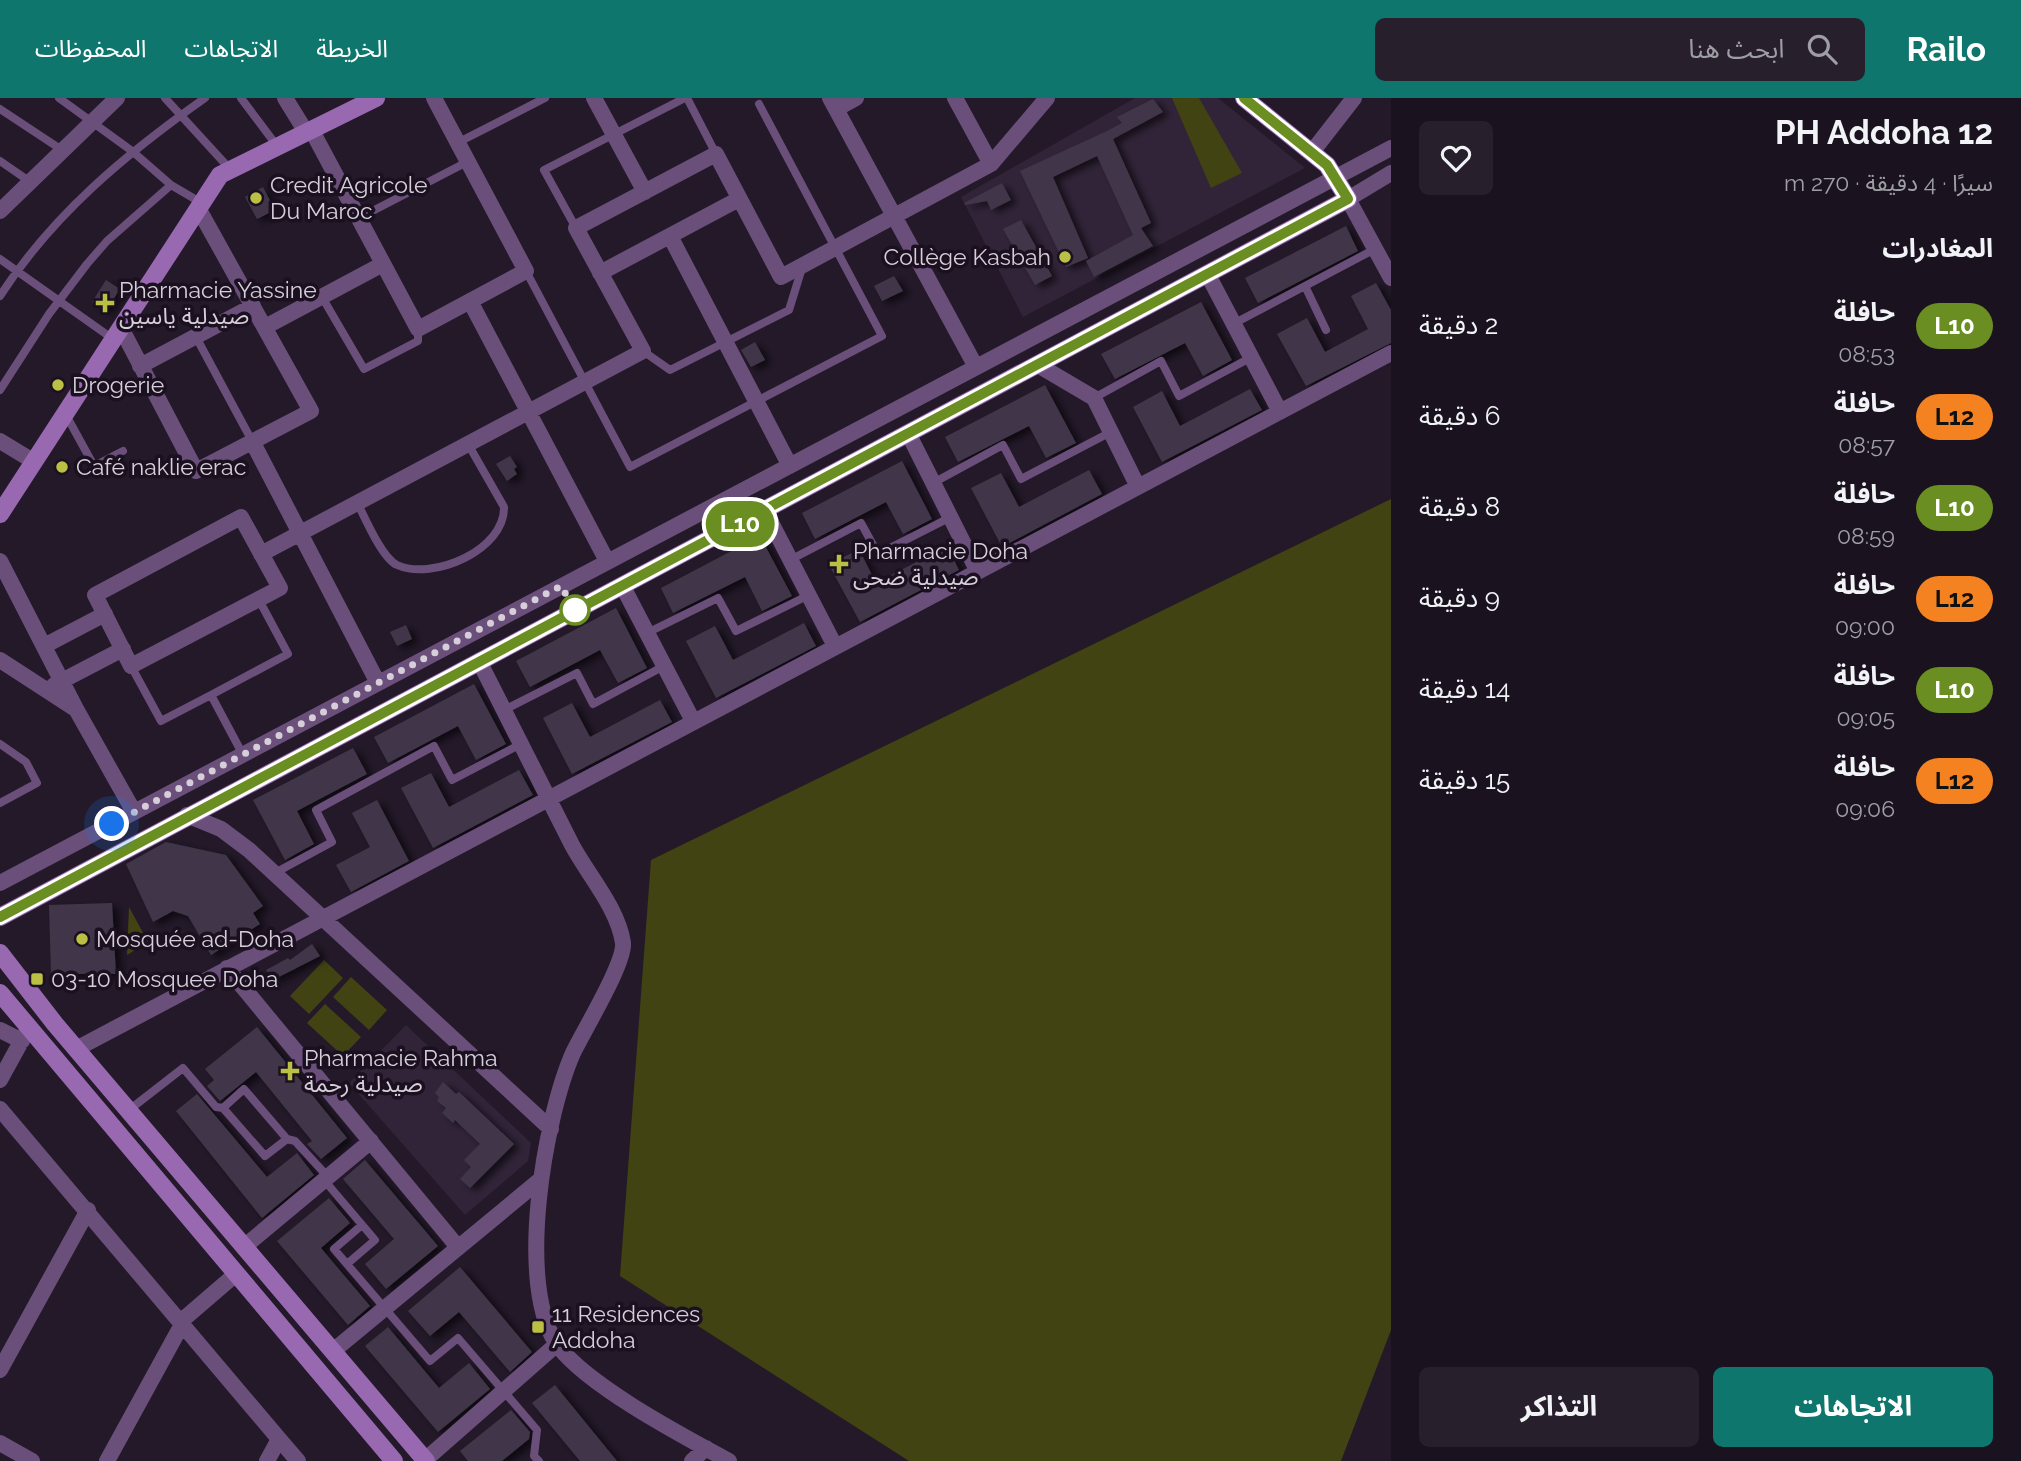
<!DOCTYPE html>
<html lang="ar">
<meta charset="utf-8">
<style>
:root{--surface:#1a131f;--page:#27202c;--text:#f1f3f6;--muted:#9f9ea4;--accent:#0f766e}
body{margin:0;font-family:Raleway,"Noto Sans Arabic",sans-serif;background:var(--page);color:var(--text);direction:rtl;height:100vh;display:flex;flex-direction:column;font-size:26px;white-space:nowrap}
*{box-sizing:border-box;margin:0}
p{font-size:23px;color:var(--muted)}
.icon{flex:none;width:38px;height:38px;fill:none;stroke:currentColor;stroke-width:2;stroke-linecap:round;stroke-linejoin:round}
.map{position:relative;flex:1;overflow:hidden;direction:ltr}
.sheet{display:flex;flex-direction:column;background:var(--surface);width:630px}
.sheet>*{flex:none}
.badge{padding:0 14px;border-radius:23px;font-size:24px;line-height:46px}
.you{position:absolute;width:35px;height:35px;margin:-18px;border:5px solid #fff;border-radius:50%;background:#1a73e8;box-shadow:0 0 0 10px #1a73e833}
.map>.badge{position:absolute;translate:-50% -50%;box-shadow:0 0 0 4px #fff}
h2{padding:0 28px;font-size:26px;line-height:63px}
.round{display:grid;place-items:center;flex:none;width:74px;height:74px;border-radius:10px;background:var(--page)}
.overview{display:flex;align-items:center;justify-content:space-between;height:119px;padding:0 28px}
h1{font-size:33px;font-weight:700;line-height:52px}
.cta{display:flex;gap:14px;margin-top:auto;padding:14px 28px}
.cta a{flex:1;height:80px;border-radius:10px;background:var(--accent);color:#fff;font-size:28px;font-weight:700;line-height:80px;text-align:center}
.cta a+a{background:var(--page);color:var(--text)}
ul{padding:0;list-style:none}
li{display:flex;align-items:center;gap:21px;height:91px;padding:0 28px}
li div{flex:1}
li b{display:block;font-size:26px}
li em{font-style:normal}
li .badge{min-width:77px;font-weight:700;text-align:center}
header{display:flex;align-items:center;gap:42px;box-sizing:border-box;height:98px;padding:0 35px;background:var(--accent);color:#fff}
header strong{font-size:33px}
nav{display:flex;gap:38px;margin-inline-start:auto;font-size:24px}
.search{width:490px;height:63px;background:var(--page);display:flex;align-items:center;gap:18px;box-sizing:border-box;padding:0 24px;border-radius:10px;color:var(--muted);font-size:26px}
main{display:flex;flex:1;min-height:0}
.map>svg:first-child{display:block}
.built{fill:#312439}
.green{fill:#424312}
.building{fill:#413648;filter:url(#shadow)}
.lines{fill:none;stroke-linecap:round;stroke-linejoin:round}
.lane{stroke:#6b4f7b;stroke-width:8}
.street{stroke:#6b4f7b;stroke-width:16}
.secondary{stroke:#9869b1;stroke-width:18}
.line-casing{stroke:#fff;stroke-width:16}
.line{stroke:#6b8e23;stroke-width:10}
.walk{stroke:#d6cfda;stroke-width:7;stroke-dasharray:0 12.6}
.poi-dot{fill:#bbc044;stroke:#1a101f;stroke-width:2.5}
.stop-dot{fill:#fff;stroke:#6b8e23;stroke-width:3.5}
.labels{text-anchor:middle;stroke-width:7;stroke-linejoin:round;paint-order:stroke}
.poi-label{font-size:23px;fill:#d6cfda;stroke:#1a101f;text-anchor:start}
</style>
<header>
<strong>Railo</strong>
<div class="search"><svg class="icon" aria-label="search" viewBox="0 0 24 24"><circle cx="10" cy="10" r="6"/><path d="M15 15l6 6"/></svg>ابحث هنا</div>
<nav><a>الخريطة</a><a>الاتجاهات</a><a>المحفوظات</a></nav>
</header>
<main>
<section class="sheet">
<div class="overview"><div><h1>12 PH Addoha</h1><p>سيرًا · 4 دقيقة · 270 m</p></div><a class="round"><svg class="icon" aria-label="heart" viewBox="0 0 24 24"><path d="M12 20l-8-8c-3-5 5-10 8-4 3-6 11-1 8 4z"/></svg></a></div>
<h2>المغادرات</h2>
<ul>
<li><span class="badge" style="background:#6b8e23;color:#fff">L10</span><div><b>حافلة</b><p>08:53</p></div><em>2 دقيقة</em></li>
<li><span class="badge" style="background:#f58220;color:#111">L12</span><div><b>حافلة</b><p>08:57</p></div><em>6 دقيقة</em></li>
<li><span class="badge" style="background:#6b8e23;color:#fff">L10</span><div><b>حافلة</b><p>08:59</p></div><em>8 دقيقة</em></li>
<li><span class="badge" style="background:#f58220;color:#111">L12</span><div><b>حافلة</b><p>09:00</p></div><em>9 دقيقة</em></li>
<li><span class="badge" style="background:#6b8e23;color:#fff">L10</span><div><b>حافلة</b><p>09:05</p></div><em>14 دقيقة</em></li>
<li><span class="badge" style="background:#f58220;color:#111">L12</span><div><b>حافلة</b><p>09:06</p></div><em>15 دقيقة</em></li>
</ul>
<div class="cta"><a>الاتجاهات</a><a>التذاكر</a></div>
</section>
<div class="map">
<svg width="1391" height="1363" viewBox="0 0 1391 1363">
<defs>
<filter id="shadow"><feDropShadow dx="6" dy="3.5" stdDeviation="3.5" flood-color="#0009"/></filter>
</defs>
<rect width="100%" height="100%" fill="#231929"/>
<path class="built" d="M1135 0H1218L1305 70 1023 219 961 99Z
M406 927 531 1045 528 1063 465 1117 349 985Z"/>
<path class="green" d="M1172 0H1199L1242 75 1211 90Z
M1391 401V1232L1341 1363H909L620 1178 651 762Z
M129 809 148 844 127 857Z
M324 862 343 880 309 916 290 898Z
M351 879 387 912 369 932 333 899Z
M325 906 361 939 343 958 307 925Z"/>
<path class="building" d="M1153 1 1163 14 1113 41 1151 125 1141 130 1153 148 1094 179 1086 163 1133 137 1097 58 1053 79 1088 160 1066 169 1020 73 1107 33 1122 25 1117 19Z
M1002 85 1011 102 991 112 987 103 965 107 964 105Z
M263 89 275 112 257 121 245 99Z
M1021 122 1052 178 1035 187 1003 131Z
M1346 128 1358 153 1258 205 1245 180Z
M894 178 903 193 882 203 874 188Z
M106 182 120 191 106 213 92 204Z
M1376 185 1391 212V245L1306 288 1277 236 1307 220 1325 254 1368 231 1351 198Z
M1201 204 1232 262 1203 278 1185 245 1115 281 1101 256Z
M755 244 765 262 751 269 741 252Z
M1045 287 1076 345 1046 360 1029 328 958 364 945 339Z
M1250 291 1262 312 1162 364 1133 309 1162 293 1180 328Z
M510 358 517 369 514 371 517 376 507 383 496 366Z
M902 363 932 421 903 436 886 404 815 441 802 415Z
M1089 372 1102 396 1002 449 971 390 1001 375 1019 409Z
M760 438 792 498 762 513 745 479 673 515 661 490Z
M947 448 959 472 860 524 829 467 859 451 876 485Z
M616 510 647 570 618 585 600 552 530 589 516 563Z
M804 525 816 548 716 600 686 543 715 528 733 562Z
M406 527 412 541 397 548 390 534Z
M474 586 506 646 476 662 458 628 388 665 374 639Z
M660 602 672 624 572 676 543 620 572 605 590 639Z
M353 650 367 676 297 713 314 746 285 762 253 702Z
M519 672 533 697 433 750 401 690 431 675 449 709Z
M377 702 409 763 351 794 336 767 370 749 352 715Z
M166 744 226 757 263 808 253 815 260 826 211 857 188 818 173 813 153 824 126 766Z
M112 805 116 876H51L49 807Z
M312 846 320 858 273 882 266 872 288 860 290 862Z
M257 929 347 1040 321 1061 307 1046 312 1043 256 974 220 1003 207 988 214 982 205 971Z
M443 984 456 996 459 994 514 1046 470 1090 460 1081 471 1069 464 1062 480 1046 455 1022 453 1025 442 1015 446 1010 437 1003 439 999 435 995Z
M197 996 267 1079 297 1055 314 1077 262 1120 176 1013Z
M365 1062 438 1148 386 1191 365 1166 394 1141 343 1081Z
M329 1100 350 1125 321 1150 370 1208 348 1227 277 1143Z
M460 1169 532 1254 510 1274 459 1214 430 1238 408 1213Z
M388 1229 439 1290 469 1265 490 1291 438 1334 365 1248Z
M555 1287 617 1363H580L532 1305Z
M511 1312 530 1334 529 1341 502 1363H468L460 1353Z"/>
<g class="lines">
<path class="lane" d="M59 0 132 53 171 87
M165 0 229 70
M241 0 277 48
M687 0 716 56
M0 11 62 52
M457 45 545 0
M0 63 29 83
M359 120 467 64
M576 130 544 72 685 0
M0 161 113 241
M526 173 630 369 882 238 759 6
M1305 188 1326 232
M0 198C53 116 127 55 205 0
M322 199 364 271 418 243V231
M1233 226 1375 151
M196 239 252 343
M643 253 670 272 789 212 802 170
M0 292 49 216 87 166 107 143 171 87 200 104
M1094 300 1161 263 1179 298 1250 260
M66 317 94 368 123 353
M933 385 1003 347 1021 381 1109 335
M357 404C365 420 382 460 397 467 433 483 505 452 504 409L468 346
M790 462 861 425 878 456 951 419
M647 535 718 500 736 533 809 497
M131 568 161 623 211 597 242 655
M211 597 288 556 259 502
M504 612 577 575 593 606 664 568
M0 646 26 664 37 685 0 705
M273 776 332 744 316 712 434 648 452 682 521 646
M129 1012 183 970 216 1009 223 1010
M287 1041 265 1058 223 1010 244 991 287 1041 295 1043 328 1079
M324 1082 375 1142 347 1166
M362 1127 334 1151 430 1263 458 1240 537 1332 534 1358 539 1363"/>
<path class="street" d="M285 0 306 34
M594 0 645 94
M830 0 976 269
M955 0 991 66
M836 11 856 0
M311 31 418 231 526 173 434 0
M1312 54 1354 0
M1391 75 1348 101 1391 180
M0 113 117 0
M670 138 790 368
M600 175 739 101
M1208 177 1280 314
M470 203 607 463
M265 229 383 166
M121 230 196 373 311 313 198 110
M1038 267 1094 300 1137 387
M140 268 253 208
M908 335 977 472
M0 343 33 363
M252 343 378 585
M765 413 835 548
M241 419 280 490 131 568 95 497Z
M261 456 643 253 576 130 716 56 781 179 991 66 1047 0
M0 463 76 611 134 714
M622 487 693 623
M44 548 105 516
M0 562 74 610
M479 563C510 624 541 686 572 747 588 777 618 810 623 845 625 865 584 932 573 955 545 1018 514 1191 559 1249 590 1289 683 1338 729 1363
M54 587 123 551
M187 717 221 731 249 752 551 1031
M0 785 1391 50
M227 870 457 1148
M0 932 22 943
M76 951 1391 255
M0 982 28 931
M0 1011 279 1341 267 1363
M245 1148 371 1043
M333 1253 540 1082
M0 1272 88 1112
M279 1341 298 1363
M0 1345 32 1363
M425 1362 557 1246
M107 1363 186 1219 236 1176
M692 1363 706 1350"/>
<path class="secondary" d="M0 416 220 77 376 0
M0 819 1348 101 1327 67 1244 0
M0 855 55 926 426 1363
M0 895 394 1363"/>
</g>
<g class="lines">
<defs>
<path id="line" d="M0 819 1348 101 1327 67 1244 0"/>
</defs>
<use href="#line" class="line-casing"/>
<use href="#line" class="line"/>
<path class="walk" d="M112 726 561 488 575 512"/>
</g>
<g class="poi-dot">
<circle cx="256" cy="100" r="7"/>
<circle cx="1065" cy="159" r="7"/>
<path d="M101.5 194.5h7v7h7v7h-7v7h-7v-7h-7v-7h7z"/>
<circle cx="58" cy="287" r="7"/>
<circle cx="62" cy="369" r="7"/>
<path d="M835.5 455.5h7v7h7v7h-7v7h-7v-7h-7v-7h7z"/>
<circle cx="82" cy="841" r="7"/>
<rect x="30" y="874" width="14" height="14" rx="3.5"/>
<path d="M286.5 962.5h7v7h7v7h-7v7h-7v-7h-7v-7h7z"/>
<rect x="531" y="1222" width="14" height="14" rx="3.5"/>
</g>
<circle class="stop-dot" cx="575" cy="512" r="14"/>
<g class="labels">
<g class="poi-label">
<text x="270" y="95">Credit Agricole<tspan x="270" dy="26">Du Maroc</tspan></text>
<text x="1051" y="167" text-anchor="end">Collège Kasbah</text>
<text x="119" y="200">Pharmacie Yassine<tspan x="119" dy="26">صيدلية ياسين</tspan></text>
<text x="72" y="295">Drogerie</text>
<text x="76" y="377">Café naklie erac</text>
<text x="853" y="461">Pharmacie Doha<tspan x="853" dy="26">صيدلية ضحى</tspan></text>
<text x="96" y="849">Mosquée ad-Doha</text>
<text x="51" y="889">03-10 Mosquee Doha</text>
<text x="304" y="968">Pharmacie Rahma<tspan x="304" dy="26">صيدلية رحمة</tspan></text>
<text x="552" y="1224">11 Residences<tspan x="552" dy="26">Addoha</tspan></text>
</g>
</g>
</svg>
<div class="you" style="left:112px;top:726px"></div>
<b class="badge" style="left:740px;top:426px;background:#6b8e23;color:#fff">L10</b>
</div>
</main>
